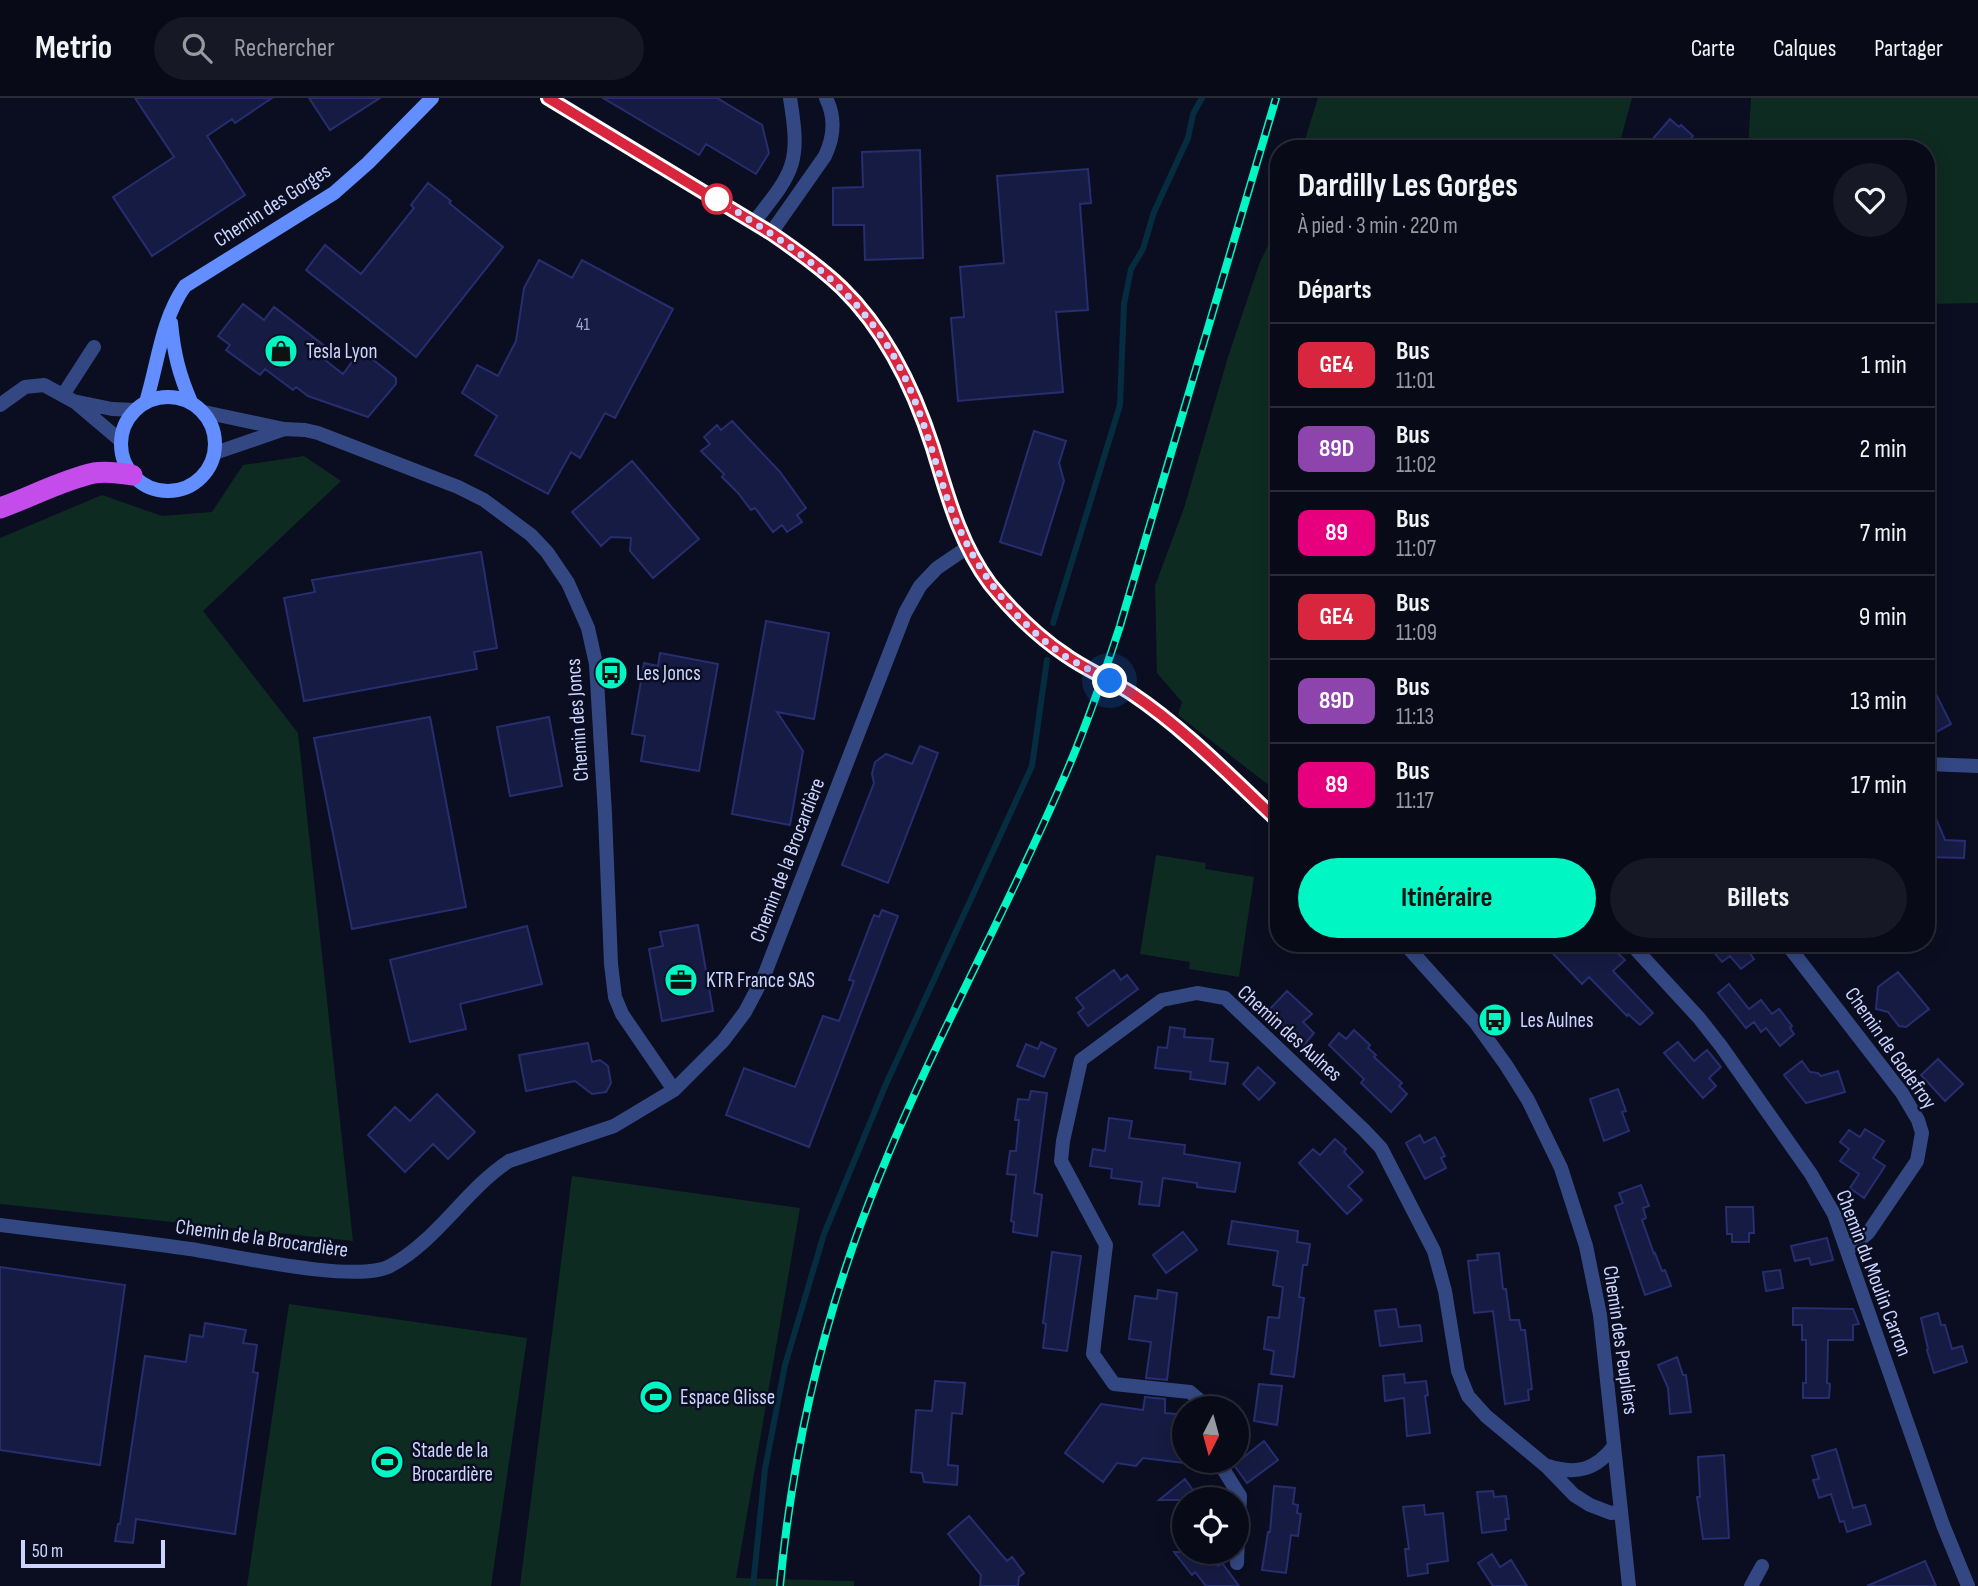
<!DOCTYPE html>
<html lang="fr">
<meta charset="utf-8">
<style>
:root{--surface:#080a18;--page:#161825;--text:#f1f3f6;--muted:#989aa2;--line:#292b37;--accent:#00f6c3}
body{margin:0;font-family:"Sofia Sans Condensed",sans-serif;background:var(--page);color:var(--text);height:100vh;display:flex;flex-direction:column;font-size:26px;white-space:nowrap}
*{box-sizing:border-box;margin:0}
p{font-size:23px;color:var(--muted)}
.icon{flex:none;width:38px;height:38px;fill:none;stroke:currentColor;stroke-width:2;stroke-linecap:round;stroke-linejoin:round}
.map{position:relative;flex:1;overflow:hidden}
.side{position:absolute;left:1270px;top:42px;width:665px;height:812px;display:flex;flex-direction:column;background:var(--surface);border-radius:28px;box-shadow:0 4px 18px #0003,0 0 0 2px var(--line)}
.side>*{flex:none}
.badge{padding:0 14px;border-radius:10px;font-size:24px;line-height:46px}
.needle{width:46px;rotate:186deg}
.buttons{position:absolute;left:1172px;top:1298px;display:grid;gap:14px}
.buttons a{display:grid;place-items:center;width:77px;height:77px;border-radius:50%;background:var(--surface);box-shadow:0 4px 18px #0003,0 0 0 2px var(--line);font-size:35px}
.scale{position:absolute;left:21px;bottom:18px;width:144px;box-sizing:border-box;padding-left:7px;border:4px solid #cbd5ff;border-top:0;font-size:19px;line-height:24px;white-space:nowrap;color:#cbd5ff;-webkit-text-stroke:5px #0b0e20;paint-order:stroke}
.you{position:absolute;width:35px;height:35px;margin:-18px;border:5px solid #fff;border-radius:50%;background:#1a73e8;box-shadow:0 0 0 10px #1a73e833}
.map>.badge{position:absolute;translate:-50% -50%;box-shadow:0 0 0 4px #fff}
h2{padding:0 28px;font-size:26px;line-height:63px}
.round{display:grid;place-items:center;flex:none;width:74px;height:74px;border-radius:37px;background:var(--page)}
.head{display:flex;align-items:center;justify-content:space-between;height:119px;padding:0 28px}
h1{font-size:33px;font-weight:700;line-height:52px}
.cta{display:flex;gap:14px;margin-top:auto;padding:14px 28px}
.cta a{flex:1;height:80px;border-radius:42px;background:var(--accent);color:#111;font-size:28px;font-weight:700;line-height:80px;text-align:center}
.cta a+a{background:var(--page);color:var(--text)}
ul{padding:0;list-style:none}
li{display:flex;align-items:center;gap:21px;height:84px;padding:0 28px;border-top:2px solid var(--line)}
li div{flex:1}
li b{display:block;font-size:26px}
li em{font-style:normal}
li .badge{min-width:77px;font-weight:700;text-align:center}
header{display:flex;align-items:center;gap:42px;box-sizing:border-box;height:98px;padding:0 35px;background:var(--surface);border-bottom:2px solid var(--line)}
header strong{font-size:33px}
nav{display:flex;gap:38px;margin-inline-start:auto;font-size:24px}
.search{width:490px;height:63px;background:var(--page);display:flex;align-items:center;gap:18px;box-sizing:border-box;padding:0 24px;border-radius:38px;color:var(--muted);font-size:26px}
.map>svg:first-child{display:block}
.green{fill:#0e2b21}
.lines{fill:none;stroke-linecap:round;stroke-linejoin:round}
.stream{stroke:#062c3f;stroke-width:6}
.building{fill:#161b43;stroke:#262e70;stroke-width:2}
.minor{stroke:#334883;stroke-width:14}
.tertiary{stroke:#334883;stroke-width:14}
.secondary{stroke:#628eff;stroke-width:14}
.trunk{stroke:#c44ceb;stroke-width:21}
.rail-casing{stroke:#00f6c3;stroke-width:8}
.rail{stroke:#0b0e20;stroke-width:5;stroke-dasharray:16;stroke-linecap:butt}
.line-casing{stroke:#fff;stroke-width:16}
.line{stroke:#d7263d;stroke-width:10}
.walk{stroke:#cbd5ff;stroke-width:7;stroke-dasharray:0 12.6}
.stop-dot{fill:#fff;stroke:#d7263d;stroke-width:3.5}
.labels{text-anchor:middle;stroke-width:5;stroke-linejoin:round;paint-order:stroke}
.number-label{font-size:18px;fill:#9ea6d0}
.street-label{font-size:21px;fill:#cbd5ff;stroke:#0b0e20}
.poi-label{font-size:21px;fill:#cbd5ff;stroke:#0b0e20;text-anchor:start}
</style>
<header>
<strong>Metrio</strong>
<div class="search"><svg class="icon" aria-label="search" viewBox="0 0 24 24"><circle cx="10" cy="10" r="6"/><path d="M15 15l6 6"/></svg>Rechercher</div>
<nav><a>Carte</a><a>Calques</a><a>Partager</a></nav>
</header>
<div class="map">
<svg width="1978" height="1488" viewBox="0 0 1978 1488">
<rect width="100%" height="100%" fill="#0b0e20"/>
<path class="green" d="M1318 0H1632L1618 51H1302Z
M1751 0H1978V205L1927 206V51H1748Z
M1279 125V695L1178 617 1182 604 1157 575 1155 488 1184 410 1228 259 1260 164Z
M304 358 341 383 203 513 298 635 353 1143 0 1106V440L102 397 162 418 212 414 243 367Z
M1156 757 1206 765 1205 771 1254 779 1239 879 1189 871 1190 864 1140 856Z
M572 1078 800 1110 736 1480 854 1483V1488H520Z
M289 1206 527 1240 491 1488H247Z"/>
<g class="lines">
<path class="stream" d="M1053 525 1120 307 1124 206 1131 171 1143 151 1154 114 1188 40 1193 16 1202 0
M753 1488 765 1371 785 1267 824 1136 886 986 1032 668 1047 562"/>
</g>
<path class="building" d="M135 0H272L235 25 232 21 207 38 245 97 152 158 113 99 174 59Z
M309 0H380L330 32Z
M603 0H717L762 27 769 55 756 76 706 46 699 57Z
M1670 21 1679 29 1681 27 1693 38 1684 48 1677 47 1676 51H1644Z
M920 52 923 160 865 162 864 127H833V90L863 89 862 54Z
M1088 71 1091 105 1080 106 1088 212 1056 214 1063 294 958 303 951 220 964 219 960 169 1004 165 997 78Z
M428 85 451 103 449 105 503 149 416 259 306 172 325 147 361 176 414 110 411 107Z
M539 162 572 180 582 162 673 211 615 320 605 315 580 360 571 354 548 396 475 357 497 318 462 295 477 267 498 278 516 243 524 190Z
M243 206 264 222 274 209 326 249 320 258 343 276 361 252 396 280V286L368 319 308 298 296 289 293 292 265 271 260 277 226 252 230 247 218 238Z
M732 323 780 374 806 410 797 417 802 424 787 434 782 427 773 434 755 410 751 412 738 395 722 379 724 376 701 353 710 346 704 339 717 327 721 332Z
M1034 333 1066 343 1059 365 1064 383 1041 457 1000 444Z
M632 363 699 441 653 480 630 453 631 440 611 439 601 448 572 414Z
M481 454 497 550 474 554 477 571 304 603 284 500 315 494 312 482Z
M766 523 829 535 814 621 777 614 803 653 790 727 732 716Z
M660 555 718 566 699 673 641 663 645 638 632 636 644 565 658 568Z
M1927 578 1951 626 1927 639Z
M430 619 466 809 352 831 314 640Z
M549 619 562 688 510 698 497 629Z
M920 648 938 655 888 785 842 767 874 685 872 676 875 664 886 656 912 666Z
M1927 699 1945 742 1965 743 1964 760 1927 759Z
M882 812 898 818 809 1049 726 1017 744 970 795 989 823 918 839 923 854 883 849 882 874 817 879 819Z
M698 827 713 913 662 923 649 851 663 848 660 834Z
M527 828 542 886 460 906 466 931 410 944 390 862Z
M1543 845H1607L1625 862 1613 873 1653 915 1640 927 1628 916 1627 918 1589 879 1582 886Z
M1706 845H1747L1744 847 1754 861 1741 871 1730 858 1722 864Z
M1114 872 1121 882 1127 877 1138 891 1088 928 1078 915 1084 910 1076 900Z
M1898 874 1929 911 1906 929 1899 928 1888 914 1876 911 1878 889Z
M1729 886 1749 911 1761 902 1772 916 1779 911 1792 928 1790 930 1794 936 1780 948 1766 930 1761 934 1754 924 1746 930 1718 895Z
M1287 893 1312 916 1303 924 1314 935 1304 947 1268 913Z
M1170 929 1185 931 1184 939 1213 941 1210 963 1228 965 1225 986 1190 981 1191 974 1155 970 1158 949 1167 950Z
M1354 932 1370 947 1368 950 1376 957 1374 959 1402 985 1399 988 1407 996 1391 1014 1361 985 1364 981 1329 947 1339 935 1346 941Z
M1041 944 1056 951 1044 979 1017 968 1026 946 1038 951Z
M1678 944 1694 963 1707 952 1721 969 1709 980 1716 988 1703 1000 1664 955Z
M588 945 592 964 600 962 608 968 611 985 606 994 592 996 575 983 526 993 519 957Z
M1938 961 1963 986 1945 1003 1921 977Z
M1802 963 1810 974 1818 975 1821 978 1838 973 1845 994 1806 1005 1784 977Z
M1258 969 1275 985 1259 1002 1243 986Z
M1618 991 1626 1013 1622 1014 1629 1033 1604 1043 1590 1001Z
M1031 993 1047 995 1034 1095 1042 1097 1037 1138 1013 1134 1014 1124 1011 1123 1016 1077 1007 1076 1010 1053H1016L1019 1022H1015L1018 1001 1029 1002Z
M437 996 475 1034 448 1061 433 1046 405 1074 368 1037 395 1009 410 1023Z
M1109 1020 1132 1023 1129 1040 1185 1047 1184 1056 1240 1065 1235 1094 1197 1089V1085L1163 1080 1159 1108 1139 1106 1142 1084 1111 1080 1112 1071 1090 1068 1093 1051 1105 1053Z
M1865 1031 1884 1043 1873 1060 1885 1068 1864 1100 1850 1090 1859 1076 1840 1063 1849 1051 1840 1044 1849 1032 1860 1039Z
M1420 1037 1424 1045 1435 1039 1445 1058 1441 1060 1446 1070 1425 1081 1406 1045Z
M1335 1041 1346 1051 1344 1054 1363 1074 1348 1088 1362 1102 1347 1116 1299 1065 1313 1051 1320 1057Z
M1641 1087 1649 1108 1643 1110 1646 1120 1642 1122 1654 1156 1655 1155 1662 1173 1665 1172 1671 1188 1645 1197 1615 1108 1623 1105 1619 1095Z
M1726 1109H1753L1754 1135H1749V1144H1732V1136H1727Z
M1232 1123 1298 1133 1297 1144 1310 1146 1307 1167H1303L1299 1199 1304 1200 1294 1279 1271 1276 1274 1253 1264 1251 1268 1219 1279 1220 1283 1189 1273 1187 1278 1153 1228 1146Z
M1183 1134 1197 1152 1166 1175 1153 1157Z
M1827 1140 1833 1162 1811 1167 1809 1160 1795 1163 1791 1148Z
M1052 1154 1081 1158 1067 1253 1043 1250 1046 1226 1043 1225Z
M1499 1155 1503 1191H1506L1510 1222H1519L1521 1232H1525L1532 1291 1528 1292 1529 1302 1505 1306 1493 1213 1474 1215 1468 1163 1478 1162 1477 1157Z
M0 1169 125 1187 100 1367 0 1352Z
M1780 1172 1783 1190 1766 1193 1763 1174Z
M1158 1192 1177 1195 1167 1282 1146 1280 1151 1244 1129 1241 1135 1198 1157 1201Z
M1793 1210 1853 1211 1859 1226 1853 1227V1242H1828L1827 1285 1830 1286 1829 1300H1803V1285H1806V1242H1802V1227H1793Z
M1396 1211 1399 1229 1420 1227 1422 1243 1380 1248 1375 1213Z
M1938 1215 1941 1227H1945L1952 1251 1962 1248 1967 1264 1934 1275 1927 1252 1928 1251 1921 1220Z
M205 1225 246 1232 243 1245 257 1247 253 1274 258 1275 235 1436 136 1421 133 1445 115 1443 118 1426H120L145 1258 186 1264 190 1237 203 1239Z
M1677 1259 1683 1277H1686L1691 1314 1670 1316 1668 1290 1658 1267Z
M1404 1276 1405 1285 1426 1283 1428 1297 1425 1298 1430 1335 1407 1338 1404 1300 1385 1303 1383 1278Z
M935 1283 965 1285 962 1316 952 1315 948 1367 958 1368 957 1387 924 1384 922 1375 911 1374 916 1312 932 1313Z
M1259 1286 1282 1288 1277 1327 1254 1323Z
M1145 1299 1165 1301V1315L1185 1317V1365L1143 1360 1136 1368 1117 1365 1103 1384 1065 1355 1101 1306 1143 1312Z
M1264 1343 1278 1362 1247 1385 1234 1367Z
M1836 1351 1853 1410 1865 1407 1871 1426 1847 1434 1844 1423 1840 1424 1831 1396 1819 1400 1813 1382 1819 1381 1812 1358Z
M1724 1357 1729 1440 1703 1441 1697 1399H1700L1698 1359Z
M1185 1381 1195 1395 1186 1402H1159Z
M1274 1388 1295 1390 1293 1406 1298 1407 1297 1415 1301 1416 1298 1438 1291 1437 1286 1475 1262 1472 1268 1434H1270Z
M1493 1393 1494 1399 1506 1398 1509 1421H1505L1506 1432 1482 1435 1477 1394Z
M1424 1407 1425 1417 1443 1415 1448 1463 1427 1466 1428 1475 1408 1478 1405 1451H1409L1403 1409Z
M969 1418 1007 1463 1012 1459 1024 1475 1019 1479 1018 1488H980L981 1477 948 1436Z
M1174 1454H1208L1218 1468 1222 1465 1239 1488H1206L1195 1474 1192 1477Z
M1492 1456 1500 1469 1511 1462 1527 1488H1493L1478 1465Z
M1925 1463 1936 1488H1867Z"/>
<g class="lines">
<path class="minor" d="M754 124C794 73 801 66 790 0
M771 135 825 58C834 39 836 20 826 0
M63 297 94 249
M78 304 112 311 135 312
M0 307 25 289 44 287 75 304 121 343
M204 314 284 331 305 332 318 335 458 389 484 402 531 437 547 454 568 485 588 530 596 566 605 716 611 866 615 899 622 916 674 992
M215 355 282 332
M1927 666 1978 668
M1630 845 1699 920 1721 948 1811 1076 1834 1116 1943 1427 1968 1488
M1786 845 1902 995 1918 1022 1922 1035 1917 1063 1868 1135 1847 1152
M0 1127C63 1135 127 1142 190 1151 232 1157 356 1186 390 1168 438 1142 465 1092 509 1063L614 1028 674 992 723 943 745 914 764 878 905 515 920 488 937 470 968 449
M1210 1311 1190 1294 1114 1286 1093 1256 1106 1147 1061 1063 1063 1043 1081 962 1162 902 1197 895 1225 900 1364 1032 1381 1050 1434 1153 1445 1193 1458 1273 1468 1298 1486 1318 1546 1368 1574 1397 1590 1407 1611 1415 1621 1414
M1218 1363 1240 1398 1237 1465
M1548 1368C1576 1377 1596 1372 1614 1348
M1751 1488 1762 1468"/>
<path class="tertiary" d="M548 0 771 135C796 152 820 169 842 190 887 233 914 291 933 350 947 396 960 446 990 486 1012 513 1038 538 1067 558 1087 572 1111 582 1131 595 1185 631 1232 680 1279 724
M1404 845 1475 924 1506 967 1528 1002 1561 1070 1586 1148 1600 1217 1629 1488"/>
<path class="secondary" d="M171 225C174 256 179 276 191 304
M121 346a47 47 0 1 1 94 0a47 47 0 1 1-94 0Z
M146 304C158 266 161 222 185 188L334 95 368 65 432 0"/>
<path class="trunk" d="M0 410C31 399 62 382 94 375 107 373 120 375 132 377"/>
<defs>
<path id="rail" d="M780 1488C793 1348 826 1209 879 1079 932 947 1002 822 1059 691 1083 638 1102 583 1120 528L1276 0"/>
</defs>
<use href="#rail" class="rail-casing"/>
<use href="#rail" class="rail"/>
</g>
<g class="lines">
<defs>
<path id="line" d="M548 0 771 135C796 152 820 169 842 190 886 233 914 291 933 350 947 396 960 446 990 486 1012 513 1038 539 1067 558 1087 572 1111 582 1131 595 1185 631 1232 680 1279 724"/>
</defs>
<use href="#line" class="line-casing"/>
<use href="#line" class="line"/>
<path class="walk" d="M717 101C784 144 840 176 885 244 916 291 929 344 946 397 968 462 1010 522 1068 560 1082 568 1096 575 1110 583"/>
</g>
<defs>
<symbol id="shop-disc" viewBox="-11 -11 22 22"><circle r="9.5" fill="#00f6c3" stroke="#0b0e20"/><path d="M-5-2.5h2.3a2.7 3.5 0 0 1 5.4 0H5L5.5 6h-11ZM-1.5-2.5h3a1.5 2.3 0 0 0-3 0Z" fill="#111"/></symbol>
<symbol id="bus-disc" viewBox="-11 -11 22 22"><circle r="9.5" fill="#00f6c3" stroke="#0b0e20"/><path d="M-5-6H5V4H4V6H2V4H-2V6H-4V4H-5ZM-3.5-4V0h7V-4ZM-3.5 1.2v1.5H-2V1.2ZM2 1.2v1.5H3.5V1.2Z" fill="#111"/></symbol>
<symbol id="office-disc" viewBox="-11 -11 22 22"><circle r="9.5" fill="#00f6c3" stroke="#0b0e20"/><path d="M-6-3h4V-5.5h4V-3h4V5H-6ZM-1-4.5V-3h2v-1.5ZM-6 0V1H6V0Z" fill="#111"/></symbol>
<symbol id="stadium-disc" viewBox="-11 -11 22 22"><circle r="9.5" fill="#00f6c3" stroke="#0b0e20"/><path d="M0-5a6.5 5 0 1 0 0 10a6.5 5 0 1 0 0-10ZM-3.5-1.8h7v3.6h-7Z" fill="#111"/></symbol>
</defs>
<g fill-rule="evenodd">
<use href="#shop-disc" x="262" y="234" width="38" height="38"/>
<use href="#bus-disc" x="592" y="556" width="38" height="38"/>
<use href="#office-disc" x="662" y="863" width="38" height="38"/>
<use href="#bus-disc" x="1476" y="903" width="38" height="38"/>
<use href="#stadium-disc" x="637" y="1280" width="38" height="38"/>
<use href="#stadium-disc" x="368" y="1345" width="38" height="38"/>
</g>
<circle class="stop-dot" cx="717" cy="101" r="14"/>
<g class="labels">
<g class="number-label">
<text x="583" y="232">41</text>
</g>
<g class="street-label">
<text transform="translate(272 107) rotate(-33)" y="7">Chemin des Gorges</text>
<text transform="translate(577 622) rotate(-94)" y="7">Chemin des Joncs</text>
<text transform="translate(787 762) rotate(-69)" y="7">Chemin de la Brocardière</text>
<text transform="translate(1290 935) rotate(42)" y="7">Chemin des Aulnes</text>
<text transform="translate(1891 950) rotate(55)" y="7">Chemin de Godefroy</text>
<text transform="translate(262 1140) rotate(8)" y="7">Chemin de la Brocardière</text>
<text transform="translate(1874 1175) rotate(69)" y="7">Chemin du Moulin Carron</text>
<text transform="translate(1621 1242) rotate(82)" y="7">Chemin des Peupliers</text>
</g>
<g class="poi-label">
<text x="306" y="260">Tesla Lyon</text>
<text x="636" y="582">Les Joncs</text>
<text x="706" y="889">KTR France SAS</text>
<text x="1520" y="929">Les Aulnes</text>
<text x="680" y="1306">Espace Glisse</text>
<text x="412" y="1359">Stade de la<tspan x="412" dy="24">Brocardière</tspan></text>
</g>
</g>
</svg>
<div class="buttons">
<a><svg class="needle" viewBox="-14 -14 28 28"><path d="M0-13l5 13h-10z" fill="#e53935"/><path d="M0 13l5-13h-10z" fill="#989aa2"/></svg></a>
<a><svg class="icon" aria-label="locate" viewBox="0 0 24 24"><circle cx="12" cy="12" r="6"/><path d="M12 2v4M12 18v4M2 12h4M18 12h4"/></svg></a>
</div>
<div class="scale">50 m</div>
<div class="you" style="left:1110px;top:583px"></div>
<section class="side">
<div class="head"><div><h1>Dardilly Les Gorges</h1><p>À pied · 3 min · 220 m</p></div><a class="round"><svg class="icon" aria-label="heart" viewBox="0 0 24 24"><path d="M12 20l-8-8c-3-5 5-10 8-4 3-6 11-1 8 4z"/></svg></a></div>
<h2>Départs</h2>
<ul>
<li><span class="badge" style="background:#d7263d;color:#fff">GE4</span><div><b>Bus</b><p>11:01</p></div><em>1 min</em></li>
<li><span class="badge" style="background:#8e44ad;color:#fff">89D</span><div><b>Bus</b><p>11:02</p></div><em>2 min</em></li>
<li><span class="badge" style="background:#e6007e;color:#fff">89</span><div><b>Bus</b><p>11:07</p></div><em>7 min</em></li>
<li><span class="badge" style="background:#d7263d;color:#fff">GE4</span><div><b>Bus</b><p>11:09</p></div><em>9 min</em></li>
<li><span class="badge" style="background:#8e44ad;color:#fff">89D</span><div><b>Bus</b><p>11:13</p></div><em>13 min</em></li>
<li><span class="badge" style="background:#e6007e;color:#fff">89</span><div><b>Bus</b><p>11:17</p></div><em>17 min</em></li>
</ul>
<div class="cta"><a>Itinéraire</a><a>Billets</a></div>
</section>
</div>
